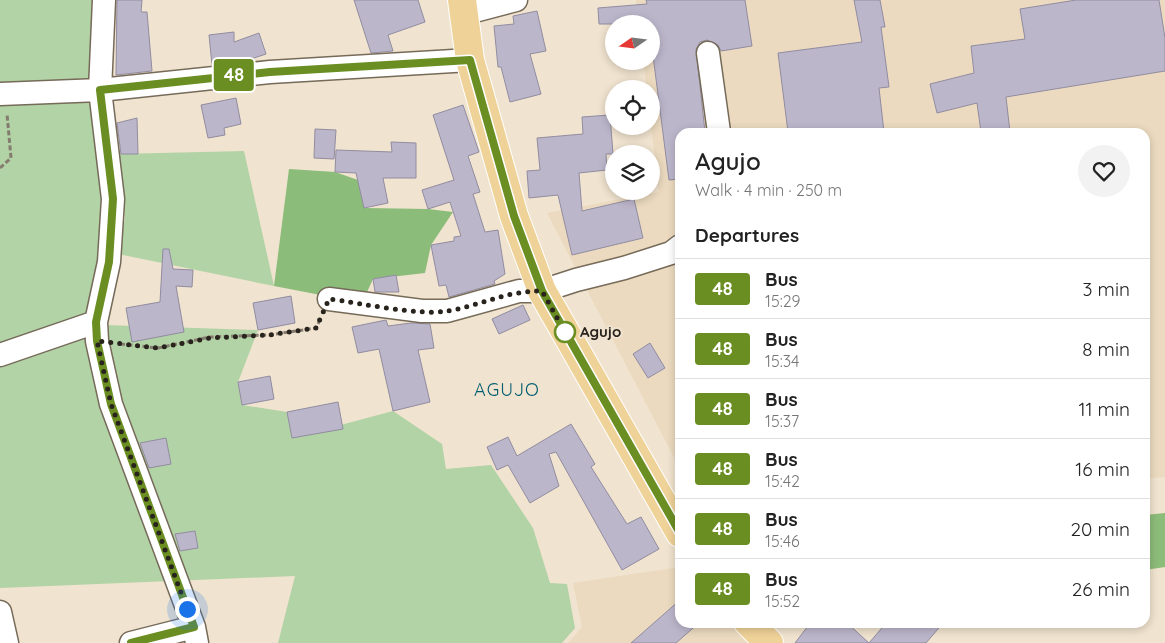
<!DOCTYPE html>
<meta charset="utf-8">
<style>
:root{--surface:#fff;--page:#f2f2f2;--text:#222;--muted:#767676;--line:#e0e0e0}
body{margin:0;font-family:Quicksand,sans-serif;background:var(--page);color:var(--text);height:100vh;display:flex;flex-direction:column;font-size:19px;white-space:nowrap}
*{box-sizing:border-box;margin:0}
p{font-size:16px;color:var(--muted)}
.icon{flex:none;width:28px;height:28px;fill:none;stroke:currentColor;stroke-width:2;stroke-linecap:round;stroke-linejoin:round}
.map{position:relative;flex:1;overflow:hidden}
.side{position:absolute;left:675px;top:128px;width:475px;height:500px;display:flex;flex-direction:column;background:var(--surface);border-radius:15px;box-shadow:0 2px 8px #0003}
.side>*{flex:none}
.badge{padding:0 10px;border-radius:4px;font-size:18px;line-height:32px}
.needle{width:32px;rotate:256deg}
.controls{position:absolute;left:605px;top:15px;display:grid;gap:10px}
.controls a{display:grid;place-items:center;width:55px;height:55px;border-radius:50%;background:var(--surface);box-shadow:0 2px 8px #0003;font-size:25px}
.you{position:absolute;width:25px;height:25px;margin:-12px;border:4px solid #fff;border-radius:50%;background:#1a73e8;box-shadow:0 0 0 8px #1a73e833}
.map>.badge{position:absolute;translate:-50% -50%;box-shadow:0 0 0 2px #fff}
h2{padding:0 20px;font-size:19px;line-height:45px}
.round{display:grid;place-items:center;flex:none;width:52px;height:52px;border-radius:26px;background:var(--page)}
.overview{display:flex;align-items:center;justify-content:space-between;height:85px;padding:0 20px}
h1{font-size:24px;font-weight:600;line-height:38px}
ul{padding:0;list-style:none}
li{display:flex;align-items:center;gap:15px;height:60px;padding:0 20px;border-top:1px solid var(--line)}
li div{flex:1}
li b{display:block;font-size:19px}
li em{font-style:normal}
li .badge{min-width:55px;font-weight:700;text-align:center}
.map>svg:first-child{display:block}
.built{fill:#ebdabf}
.green{fill:#b2d3a6}
.forest{fill:#8cbc7a}
.building{fill:#bcb6cb;stroke:#918ca0}
.lines{fill:none;stroke-linecap:round;stroke-linejoin:round}
.minor-casing{stroke:#766a59;stroke-width:25}
.major-casing{stroke:#fff;stroke-width:30}
.path{stroke:#857c6f;stroke-width:3;stroke-dasharray:5 2.5;stroke-linecap:butt}
.minor{stroke:#fff;stroke-width:22}
.major{stroke:#efd298;stroke-width:28}
.line-casing{stroke:#fff;stroke-width:11}
.line{stroke:#6b8e23;stroke-width:8}
.walk{stroke:#28231c;stroke-width:5;stroke-dasharray:0 9}
.stop-dot{fill:#fff;stroke:#6b8e23;stroke-width:2.5}
.labels{text-anchor:middle;stroke-width:4;stroke-linejoin:round;paint-order:stroke}
.stop-label{font-size:15px;font-weight:bold;fill:#28231c;stroke:#f0e3cf;text-anchor:start}
.quarter-label{font-size:18px;letter-spacing:1px;fill:#005d70;stroke:#f0e3cf}
</style>
<div class="map">
<svg width="1165" height="643" viewBox="0 0 1165 643">
<rect width="100%" height="100%" fill="#f0e3cf"/>
<path class="built" d="M636 0H1165V477L1145 479V132H680V469L547 213 659 192 651 126V89H647L643 61H651V24H639Z
M680 567V622L740 623 758 643H568L582 627 573 583Z"/>
<path class="green" d="M0 0H108L104 325 258 330 238 382 242 405 287 412 292 438 393 411 442 444 446 469 491 465 533 528 550 583 567 584 575 628 562 643H278L295 576 0 588Z
M244 151 274 286 118 254 125 218 117 154Z"/>
<path class="forest" d="M289 169 335 172 358 180 365 208 428 209 453 212 431 245 425 273 373 279 362 303 274 286Z
M1165 513V567L1145 570V515Z"/>
<path class="building" d="M117 0H142L141 12H147L152 71 116 75Z
M354 0H418L425 22 388 35 393 51 371 53Z
M646 0H745L752 46 721 51 718 45 707 40 700 42 696 49 705 132H680V179L669 180 651 40V24H599L598 8 647 4Z
M854 0H880L885 27H881L889 87 879 88 884 132H788L778 53 862 42Z
M1076 0H1159L1165 38V71L1006 97 1010 132H981L977 103 937 113 930 84 974 73 971 46 1025 39 1020 9Z
M537 11 546 51 530 54 541 94 510 102 501 67H498L494 26 514 24 513 16Z
M234 32V42L259 33 266 54 245 61 212 65 209 35Z
M236 98 241 124 224 128 225 135 208 138 201 105Z
M463 105 479 152 468 156 480 192 473 194 485 232 498 230 505 274 494 281 495 284 449 297 446 285 439 286 431 245 454 241V237L461 236 450 202 428 209 422 190 454 180 433 115Z
M610 115 613 154H606L607 170 579 173 582 211 634 199 643 238 572 255 558 195 529 198 527 171 540 170 537 138 583 134 582 117Z
M137 118 138 154H121L117 123Z
M315 129 336 130 334 159 314 158Z
M391 142 416 143V178H383L388 203 364 208 356 173 335 172 336 150 392 152Z
M163 249H169L173 269 193 270 192 287 176 286 184 332 132 342 126 308 160 302Z
M396 275 399 292H375L373 279Z
M291 296 295 323 258 330 253 303Z
M523 305 530 320 499 334 492 319Z
M386 320 388 326 411 323 430 324 434 348 418 350 430 402 393 411 379 349 358 353 352 327Z
M650 343 665 368 648 378 633 354Z
M270 376 274 399 242 405 238 382Z
M338 402 343 429 292 438 287 412Z
M571 424 595 464 591 467 627 524 641 517 659 549 622 570 556 452 549 454 559 486 530 503 508 465 497 470 487 447 508 437 517 456Z
M166 438 171 464 149 468 140 443Z
M195 531 198 548 180 551 175 534Z
M680 600V622H700L676 643H631Z
M811 622H846L869 643H795Z
M887 622H944L926 643H869Z"/>
<g class="lines">
<defs>
<path id="minor" d="M104 0 100 90 113 199 109 262 96 322 97 341 111 404 194 627 197 643
M463 14 516 0
M708 53 719 132
M0 94 100 90 270 72 470 60
M329 299 422 311H447L519 291H542L576 280 624 268 671 253 680 246
M0 355 96 322
M0 612 7 643
M131 643 194 627"/>
<path id="major" d="M462 0 470 60 514 216 542 291 680 533
M748 622 769 643"/>
</defs>
<use href="#minor" class="minor-casing"/>
<use href="#major" class="major-casing"/>
<path class="path" d="M0 168 11 158 7 114
M120 344 158 348 210 337 269 335 316 328 321 318"/>
<use href="#minor" class="minor"/>
<use href="#major" class="major"/>
</g>
<g class="lines">
<defs>
<path id="line" d="M131 643 194 627 111 404 97 341 96 322 109 262 113 199 100 90 270 72 470 60 514 216 542 291 680 533"/>
</defs>
<use href="#line" class="line-casing"/>
<use href="#line" class="line"/>
<path class="walk" d="M187 609 111 404 97 341 158 348 210 338 269 335 316 328 329 299C361 303 418 316 448 311 482 305 505 291 542 291L565 332"/>
</g>
<circle class="stop-dot" cx="565" cy="332" r="10"/>
<g class="labels">
<g class="stop-label">
<text x="580" y="337">Agujo</text>
</g>
<g class="quarter-label">
<text x="507" y="396">AGUJO</text>
</g>
</g>
</svg>
<div class="controls">
<a><svg class="needle" viewBox="-14 -14 28 28"><path d="M0-13l5 13h-10z" fill="#e53935"/><path d="M0 13l5-13h-10z" fill="#767676"/></svg></a>
<a><svg class="icon" aria-label="locate" viewBox="0 0 24 24"><circle cx="12" cy="12" r="6"/><path d="M12 2v4M12 18v4M2 12h4M18 12h4"/></svg></a>
<a><svg class="icon" aria-label="layers" viewBox="0 0 24 24"><path d="M12 4l9 5-9 5-9-5zM3 14l9 5 9-5"/></svg></a>
</div>
<div class="you" style="left:187px;top:609px"></div>
<b class="badge" style="left:234px;top:75px;background:#6b8e23;color:#fff">48</b>
<section class="side">
<div class="overview"><div><h1>Agujo</h1><p>Walk · 4 min · 250 m</p></div><a class="round"><svg class="icon" aria-label="heart" viewBox="0 0 24 24"><path d="M12 20l-8-8c-3-5 5-10 8-4 3-6 11-1 8 4z"/></svg></a></div>
<h2>Departures</h2>
<ul>
<li><span class="badge" style="background:#6b8e23;color:#fff">48</span><div><b>Bus</b><p>15:29</p></div><em>3 min</em></li>
<li><span class="badge" style="background:#6b8e23;color:#fff">48</span><div><b>Bus</b><p>15:34</p></div><em>8 min</em></li>
<li><span class="badge" style="background:#6b8e23;color:#fff">48</span><div><b>Bus</b><p>15:37</p></div><em>11 min</em></li>
<li><span class="badge" style="background:#6b8e23;color:#fff">48</span><div><b>Bus</b><p>15:42</p></div><em>16 min</em></li>
<li><span class="badge" style="background:#6b8e23;color:#fff">48</span><div><b>Bus</b><p>15:46</p></div><em>20 min</em></li>
<li><span class="badge" style="background:#6b8e23;color:#fff">48</span><div><b>Bus</b><p>15:52</p></div><em>26 min</em></li>
</ul>
</section>
</div>
